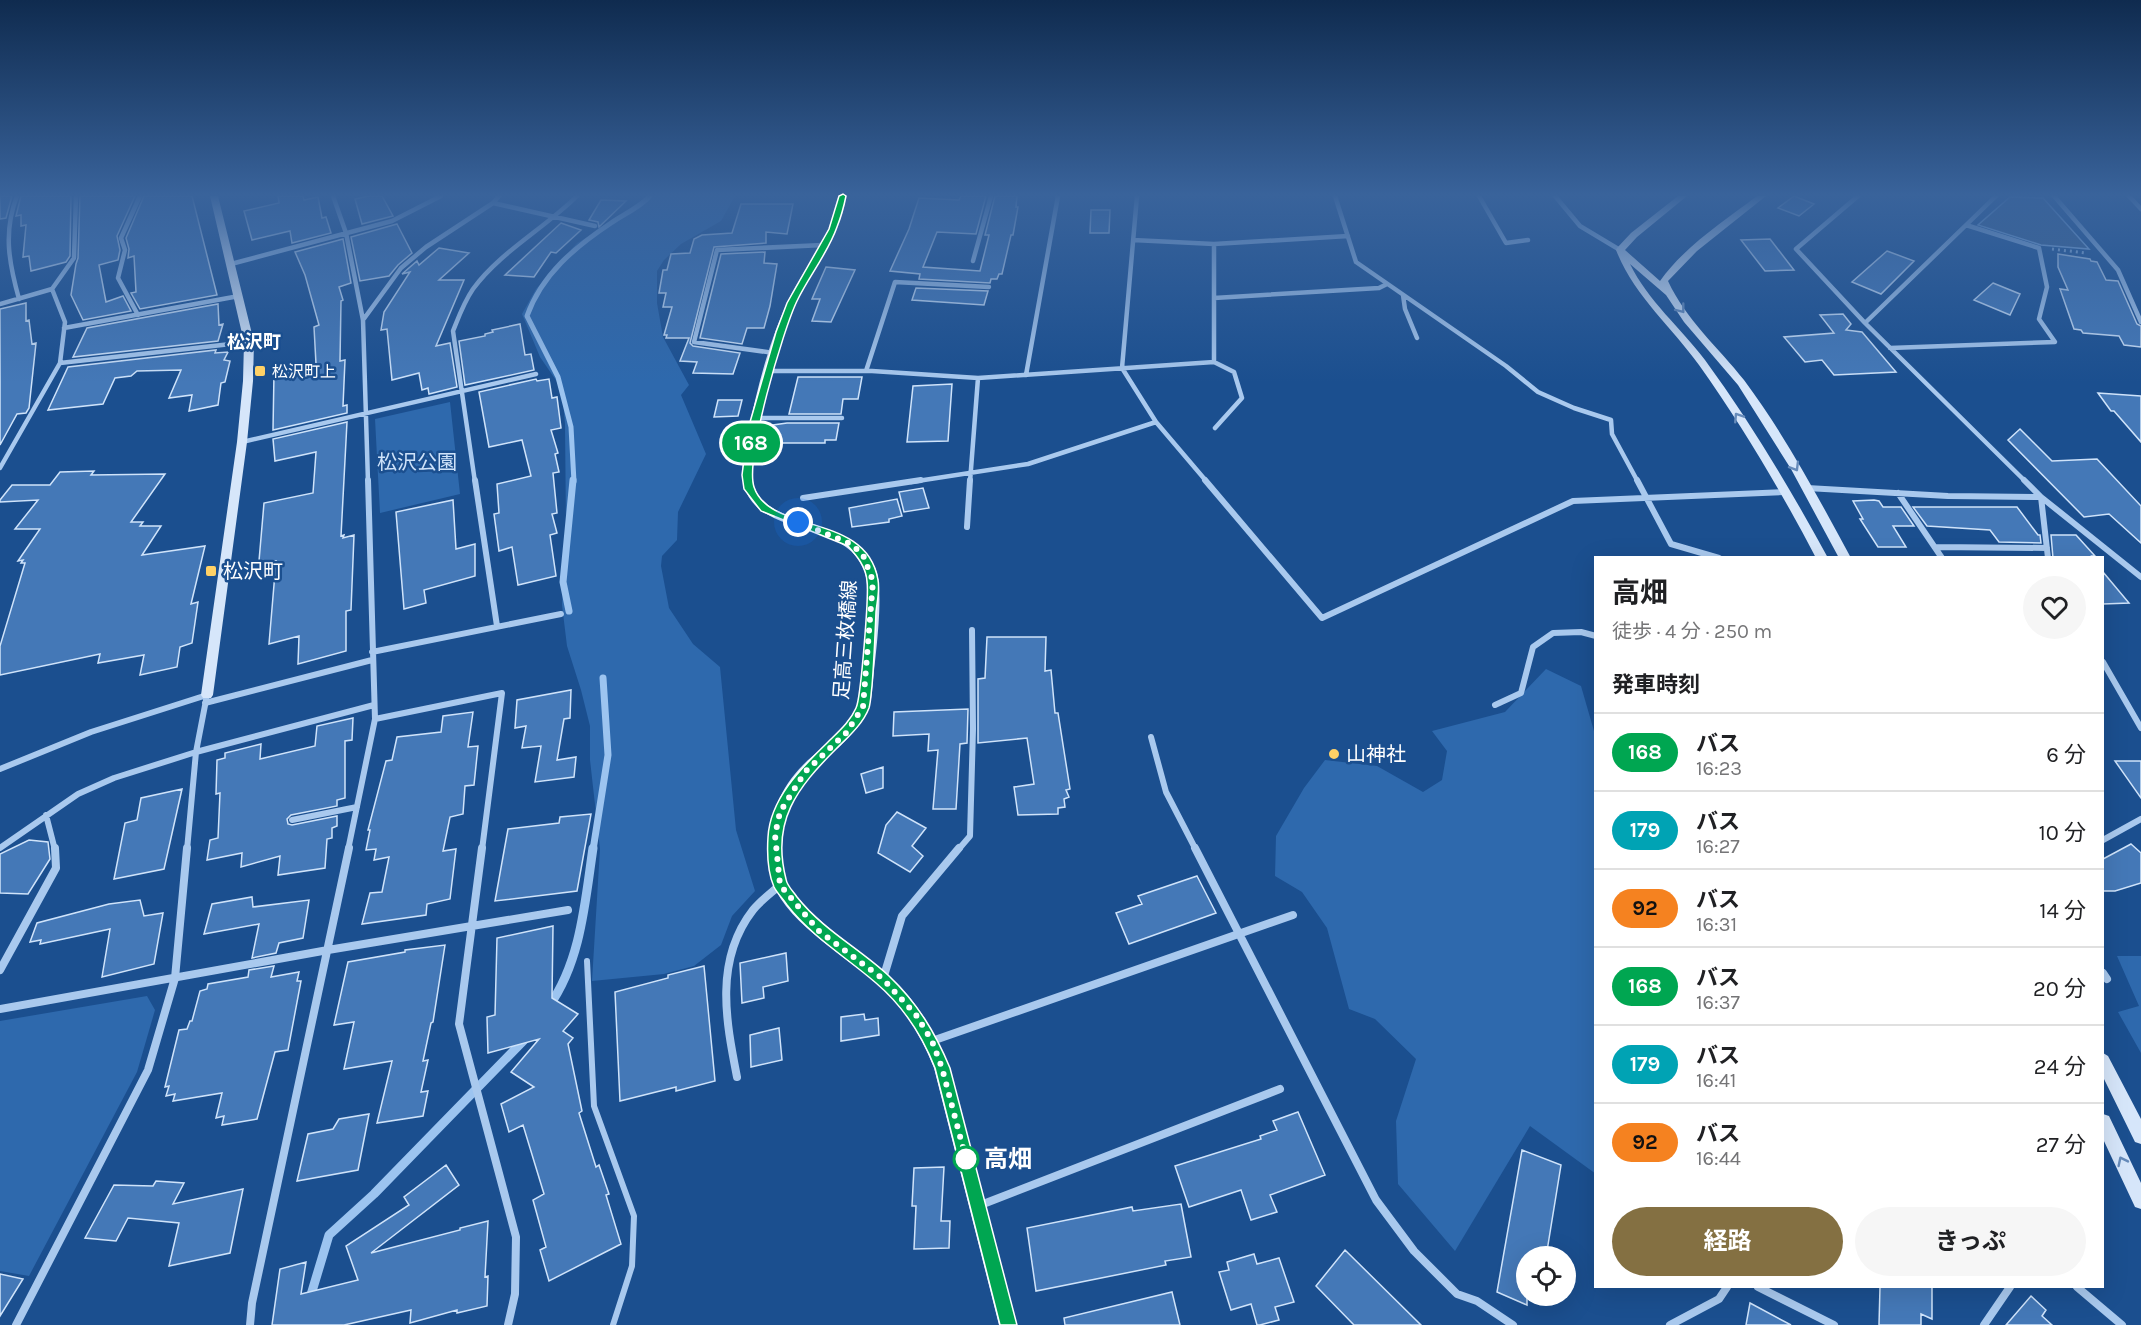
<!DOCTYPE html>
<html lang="ja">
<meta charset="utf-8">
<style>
:root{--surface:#fff;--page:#f6f6f6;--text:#202124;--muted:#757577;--line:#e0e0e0;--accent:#847042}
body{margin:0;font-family:Karla,"Noto Sans JP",sans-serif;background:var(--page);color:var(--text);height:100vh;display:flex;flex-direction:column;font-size:22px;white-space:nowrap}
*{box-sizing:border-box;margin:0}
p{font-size:20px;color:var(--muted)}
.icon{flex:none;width:33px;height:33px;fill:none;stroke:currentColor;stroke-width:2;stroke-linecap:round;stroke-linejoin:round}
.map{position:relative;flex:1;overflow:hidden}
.details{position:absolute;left:1594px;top:556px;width:510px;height:732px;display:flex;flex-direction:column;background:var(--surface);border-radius:0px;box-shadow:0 6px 24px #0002}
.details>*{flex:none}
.badge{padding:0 12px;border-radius:20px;font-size:21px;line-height:39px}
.controls{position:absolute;left:1516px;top:1246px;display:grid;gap:12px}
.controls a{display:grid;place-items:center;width:60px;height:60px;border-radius:50%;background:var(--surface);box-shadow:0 6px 24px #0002;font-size:30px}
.you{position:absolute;width:30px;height:30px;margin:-15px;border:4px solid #fff;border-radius:50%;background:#1a73e8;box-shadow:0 0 0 9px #1a73e833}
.map>.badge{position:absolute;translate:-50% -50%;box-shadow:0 0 0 3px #fff}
h2{padding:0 18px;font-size:22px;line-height:54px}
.round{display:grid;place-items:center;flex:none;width:63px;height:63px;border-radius:32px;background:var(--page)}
.headline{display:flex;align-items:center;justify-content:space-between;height:102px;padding:0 18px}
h1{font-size:28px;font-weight:700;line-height:45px}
.action{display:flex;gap:12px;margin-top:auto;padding:12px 18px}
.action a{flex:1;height:69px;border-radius:36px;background:var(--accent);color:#fff;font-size:24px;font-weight:700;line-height:69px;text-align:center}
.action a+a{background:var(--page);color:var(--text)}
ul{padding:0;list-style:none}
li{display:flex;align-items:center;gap:18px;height:78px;padding:0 18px;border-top:2px solid var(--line)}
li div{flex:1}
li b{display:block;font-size:22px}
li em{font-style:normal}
li .badge{min-width:66px;font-weight:700;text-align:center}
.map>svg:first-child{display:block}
.green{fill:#2e69ad}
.water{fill:#3c6290;stroke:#9cc4f0;stroke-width:1.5}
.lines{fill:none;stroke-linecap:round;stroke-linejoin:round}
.stream-far2{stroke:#9cc4f0;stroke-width:5}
.stream-far1{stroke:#9cc4f0;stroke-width:7}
.stream{stroke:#9cc4f0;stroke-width:9}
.building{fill:#4478b7;stroke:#cfe3fa;stroke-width:1.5}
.path{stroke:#a9c9ee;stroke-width:3;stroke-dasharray:2 4;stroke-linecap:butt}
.lane{stroke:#a9c9ee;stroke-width:6}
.street-far2{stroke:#a9c9ee;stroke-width:4.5}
.street-far1{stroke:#a9c9ee;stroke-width:6}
.street{stroke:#a9c9ee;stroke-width:8}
.secondary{fill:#d6e6fa;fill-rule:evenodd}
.oneway{stroke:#668bba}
.line{fill:#00a651;stroke:#fff;stroke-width:1.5}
.walk{stroke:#fff;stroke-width:6;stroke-dasharray:0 10.8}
.poi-dot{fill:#ffd166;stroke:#1b4f8f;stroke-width:2}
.stop-dot{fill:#fff;stroke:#00a651;stroke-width:3}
.labels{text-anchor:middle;stroke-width:5;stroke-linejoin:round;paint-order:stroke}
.far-poi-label{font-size:16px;fill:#fff;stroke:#1b4f8f;text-anchor:start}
.far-quarter-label{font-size:18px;font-weight:bold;fill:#fff;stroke:#1b4f8f}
.park-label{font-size:20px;fill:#cfe3fa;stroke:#1b4f8f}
.poi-label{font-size:20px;fill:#fff;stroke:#1b4f8f;text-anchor:start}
.street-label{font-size:20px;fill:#fff;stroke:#1b4f8f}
.near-stop-label{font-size:24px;font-weight:bold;fill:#fff;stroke:#1b4f8f;text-anchor:start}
</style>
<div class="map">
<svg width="2141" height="1325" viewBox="0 0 2141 1325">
<rect width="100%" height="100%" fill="#1b4f8f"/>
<path class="green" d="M647 196H735L721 221 681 244 664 260 657 271V303L663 337 689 385 681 395 706 454 678 512 677 540 662 556 661 566 669 608 693 644 720 667 736 830 755 891 732 916 721 945 694 966 664 974 592 981 600 849 590 760V726L581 690 567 646 562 605 566 527 565 424 562 389 540 357 522 314 536 289 577 243 626 216Z
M450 402 460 494 380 513 375 419Z
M1546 669 1581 686 1596 738V1174L1530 1126 1455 1251 1398 1184 1396 1121 1416 1059 1375 1019 1349 1009 1327 928 1302 892 1275 876 1276 836 1304 788 1325 760 1377 766 1423 792 1442 780 1447 751 1432 731 1505 712Z
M2117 956H2141V1053L2118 1012 2139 1006Z
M147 996 155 1010 137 1072 29 1276 0 1271V1021Z"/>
<path class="water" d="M2010 197 2043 198 2089 249 2041 245 1978 225Z"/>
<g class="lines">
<path class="stream-far2" d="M574 482 571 427 558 377 527 316C542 274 575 247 611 223 624 214 639 208 650 196"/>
<path class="stream-far1" d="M569 611 563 582 573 480
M593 850 608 755 603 678"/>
<path class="stream" d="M549 1006C581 961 585 902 593 848
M310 1298 329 1235 374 1194 525 1039"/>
</g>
<path class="building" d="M0 196H12L6 218 0 219Z
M21 196H71L70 256 66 262 31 271 29 256 23 257 26 225 21 226V215L16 216Z
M80 196H135L117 236 120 250 118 260 99 265 106 302 123 296 131 311 83 320 71 295 76 264 78 258Z
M144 196H192L217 295 140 309 131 293 136 292 134 256 128 258 129 249 126 238Z
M278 196H303L304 200 318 197 322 218 326 217 331 233 292 243 290 231 252 240 244 211 279 203Z
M369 196H382L393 216 362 224 355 199Z
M961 196H986L976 234 937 232 923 267 980 271 989 235H985L995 196H1017L1016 207H1018L1013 235H1011L1002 274H999L997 279H991L990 283 919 279 920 274 890 271 909 229 919 198 959 200Z
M1794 196 1814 204 1799 216 1778 208Z
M601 200 626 201 599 227 598 222 589 220Z
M741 204H793L787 234 766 232V243L714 247 690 343 693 346 740 353 733 374 693 373 697 362 680 361 689 338H666L667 335H664L672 307H663L666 293H659L663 270H667L671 254 690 253 694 239 702 235 732 233Z
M1091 210H1110L1109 233H1090Z
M561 223 581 230 556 253 551 252 534 277 505 275Z
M397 224 412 253 398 265 389 276 360 281 351 237Z
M343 239 351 283 339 287 343 300 341 301 340 361 345 360 343 406 347 405V413L273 430 274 373 316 364 314 327 319 325 305 275 295 252Z
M1770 239 1794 270 1765 271 1741 240Z
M439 248 469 253 439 280H464L436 346 450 343 457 387 429 394 428 388 422 390 419 373 392 380 387 329 381 330 384 312 410 272 402 274 417 261 419 265Z
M1887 251 1914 261 1881 294 1852 282Z
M765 252 764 263 777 264 770 306 764 328H747L742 344 700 338 721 254Z
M2058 254 2090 259 2091 261 2097 262 2106 280 2118 281 2137 324 2141 326V347L2124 345 2119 336 2083 333 2081 330 2074 329 2060 289 2068 290 2058 267Z
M826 267 855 270 831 322 812 321 820 299H812Z
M1993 283 2020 294 2010 315 1974 300Z
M916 288 988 291 984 305 912 300Z
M26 303V321L29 320 32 344 36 343 29 408 26 413 17 414 0 445V309Z
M218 304 219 325 223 324 218 341 73 357 87 328Z
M1843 314 1851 324 1846 330 1862 332 1896 372 1834 375 1822 360 1805 362 1784 337 1834 333 1820 315Z
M520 324 525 355 531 354 534 370 465 385 459 341 485 336V334L493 332 492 330Z
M216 350 215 353 228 352 224 360 230 361 225 382 221 383 218 405 189 411 192 395 169 398 181 370 137 371 131 376 115 378 103 404 48 410 68 367Z
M798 377H862L858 399H843L841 414H789Z
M536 379 537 381 549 379 552 398 557 397 561 428 551 430 558 453 555 454 559 472 553 473 557 513 552 514 557 533 550 535 556 576 518 585 512 547 499 551 494 514 499 513 497 484 531 476 522 440 489 447 479 392Z
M952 384 948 441 907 442 913 386Z
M2098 393 2141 396V442L2114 411H2111Z
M718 400H742L738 416 714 417Z
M347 422 341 536 344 535 343 538 354 535 351 610 346 611V651L298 664 299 636 269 644 276 561 261 564V561H259L264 503 313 493 316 452 275 461 273 439Z
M787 423H839L836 440H825V443H768L773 425Z
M2020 429 2052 461 2097 459 2141 506V543L2109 514 2084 517 2008 440Z
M94 471 91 475 165 474 131 522H143L140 526H161L142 555 205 546 191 604 198 602 192 643 180 647 177 667 140 675 144 655 98 663 100 654 0 675V646L25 563H21L23 560 18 561 40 529H15L38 500 0 502V500L12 485H50L60 472Z
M923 488 929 508 904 512 899 492Z
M897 499 902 516 889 519V522L852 527 849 508Z
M453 500 456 549 475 544V576L424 590 426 603 404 609 396 512Z
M1874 500 1879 501 1883 507H1901L1914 526H1893L1906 547H1878L1860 519H1863L1853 501Z
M1913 507H2017L2038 535H2040L2041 543 1999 542 1990 530 1927 526Z
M2051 535H2076L2095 556H2092L2094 558H2053Z
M2103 572 2129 603 2103 604Z
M987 637H1046L1045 671 1051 670 1055 713H1058L1070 789 1066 790 1069 797 1064 799 1065 807 1058 808V814L1018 815 1014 787 1034 784 1027 738 978 743V679L985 678Z
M571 690 570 718 564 719 557 760 576 757 574 777 535 782 541 746 522 748 526 726 515 728 517 700Z
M968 709 967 743 960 744 956 809H933L938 750 928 751 929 734 893 736 894 712Z
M473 712 468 747 478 746 474 785 465 786 463 814 450 817 443 851 456 849 450 899 427 904 426 915 362 924 370 893 382 892 389 857 374 860 376 849 366 850 370 830H368L386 761 392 760 397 737 441 732 443 716Z
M353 718 352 740 345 741V798L337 800V806L291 815 287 819 288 824 292 825 337 816V826L332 828V838L327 839 325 868 278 875 280 856 241 867 242 853 207 860 210 840 218 838 220 793 216 794 217 760 225 758V753L261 744 260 759 315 746 317 726Z
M2115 761H2141V798Z
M883 767V788L866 793 861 774Z
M182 789 164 869 114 879 125 823 137 820 141 798Z
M897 812 926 828 912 846 923 856 910 872 878 853 886 825Z
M591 814 577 891 495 901 508 829 559 823 560 817Z
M29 840 48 842 50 859 28 894 0 893V854Z
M2131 844 2141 853V883L2115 891H2103V859Z
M1197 876 1216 913 1129 944 1116 913 1142 904 1138 896Z
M252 897 253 907 309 900 303 938 279 943 276 953 252 958 259 924 204 934 212 904Z
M140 900 144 916 163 913 154 964 102 977 110 929 40 944 41 940 30 942 37 923 109 904Z
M553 926 552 998 578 1014 563 1031 573 1038 568 1044 582 1111 579 1113 596 1167 599 1165 609 1194 606 1195 621 1244 549 1281 540 1250 546 1247 533 1200 544 1194 523 1125 509 1132 501 1104 534 1087 511 1072 539 1039 488 1053 487 1017 495 1015 497 938Z
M445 945 433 1022 431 1023 423 1061 428 1060 421 1092 428 1091 423 1116 377 1123 392 1061 344 1069 354 1022 334 1025 348 962 405 952V950Z
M786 953 788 981 763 987 764 998 742 1003 740 963Z
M274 966 271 977 299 972 297 981H301L288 1050 275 1052 257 1119 222 1125 224 1116 216 1118 222 1093 173 1101 175 1094 166 1096 169 1086 165 1087 179 1030 187 1029 190 1021H192L200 991 207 989 208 984 248 977 249 970Z
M704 966 715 1081 676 1091V1087L620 1101 615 992 668 978V975Z
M864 1014 865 1020 878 1018 879 1035 841 1041V1017Z
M779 1028 782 1060 751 1067 750 1035Z
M1298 1112 1325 1175 1270 1195 1277 1212 1251 1220 1241 1190 1189 1207 1175 1166 1261 1139 1260 1136 1277 1130 1273 1121Z
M369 1114 358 1170 297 1181 308 1134 333 1129 339 1119Z
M1522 1150 1561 1165 1546 1257H1527V1305L1497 1292Z
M446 1165 459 1185 371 1253 460 1230V1228L488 1221 485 1277 488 1276 487 1306 457 1313V1310L410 1323 411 1310 344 1325H272L280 1269 306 1262 301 1294 358 1280 346 1246 409 1205 404 1197Z
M944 1167 941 1221H950L949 1248 914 1249 916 1206H912L914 1168Z
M156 1181 184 1183 173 1204 243 1189 230 1253 169 1266 179 1223 128 1218 116 1241 85 1238 114 1185 153 1186Z
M1181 1204 1191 1257 1165 1261 1166 1265 1036 1291 1027 1228 1132 1207 1133 1211Z
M1345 1250 1421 1325H1354L1316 1286Z
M1254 1254 1257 1264 1279 1258 1294 1302 1275 1307 1279 1320 1260 1325H1257L1251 1304 1231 1310 1219 1272 1229 1270 1227 1262Z
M0 1274 23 1279 0 1316Z
M1880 1287H1932V1319L1921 1314V1325H1879Z
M1172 1292 1180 1325H1065L1064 1318Z
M2031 1296 2046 1310 2042 1316 2052 1325H2006Z
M1750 1303 1791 1325H1746Z"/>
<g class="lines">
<path class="path" d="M2052 249 2086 253"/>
<path class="lane" d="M587 961 594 1106 634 1216 632 1266 613 1325"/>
<path class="street-far2" d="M17 196C3 232 9 263 19 299
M333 196 346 233 363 320 368 482
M1335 196 1356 262 1506 366 1538 392 1574 408 1611 420 1612 434 1638 482
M1479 196 1506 243 1528 240
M1555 196 1580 226 1620 250
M1858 196 1796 249 1865 323 2026 482
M2054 196 2118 270 2141 322
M2129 196 2141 209
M493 203 595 226
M1133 240 1214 244 1348 236
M973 261 991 196
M231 264 392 221 441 196
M1403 295 1405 309 1417 338
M1214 298 1379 288 1387 284
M0 304 52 289
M138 315 118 278 125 250 121 238 140 196
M363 320 401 268 426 247 493 203 499 196
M1865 323 1996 196
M64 328 239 296
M1890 348 2055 342 2039 319 2047 287 2039 248 1966 225
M774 353 694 342 717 250 823 245
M1214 362 1234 372 1242 398 1215 428
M60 363 249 342
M769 371H872L978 378 1214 362V244
M866 371 895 282 989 287
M1026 375 1058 196
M756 418H842
M1156 422 1207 482
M242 442 536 374
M0 468 60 363 65 322 52 289 74 258 76 196
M475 482 453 331C459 316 464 302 473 289 500 252 545 228 577 196
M911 482 1028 464 1156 422 1122 368 1137 196
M970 482 978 378"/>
<path class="street-far1" d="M475 480 497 626
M1205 480 1322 618 1573 501 1784 492
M1637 480 1671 544 1719 558
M2024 480 2041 497 2141 577
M1807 488 1948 496 2040 497
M1898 493 1942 558
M2041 497 2048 558
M803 498 921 480
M967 527 970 480
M1936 547 2047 548
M372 652 561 614
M2103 662 2141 728
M205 703 372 660
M1495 705 1521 693 1533 647 1553 633 1581 632 1596 636
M375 719 502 693 482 850
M1151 737 1166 792 1196 850
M0 769 91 732 207 695 196 752 187 850
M46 815 55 850
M292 820 357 807
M2103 840 2141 819
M0 848 78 794 114 778 196 752 374 705
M348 850 375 719 368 480
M958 850 970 836 973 729 972 630"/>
<path class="street" d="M482 848 459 1024 516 1237 515 1294 508 1325
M1195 848 1376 1200 1414 1251 1457 1294 1477 1301 1513 1325
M0 970 56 868 55 848
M2103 973 2107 979
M883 979 902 916 959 848
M0 1009 328 950 568 910
M932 1041 1293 915
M737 1077C726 1021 714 960 753 910 760 901 771 893 780 885
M978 1206 1280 1089
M1758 1287 1834 1325
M2077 1287 2122 1325
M16 1325 148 1070 175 978 187 848
M250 1325 252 1303 349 848
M1670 1325 1719 1299 1727 1287
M1984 1325 2010 1287"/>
<path class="secondary" d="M210 196H218L254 342 253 381 247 442 213 695 211 698H203L201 695 237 442 243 381 244 342Z
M839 196H847C842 213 837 230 828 246 818 264 805 282 797 301 778 342 766 389 758 433 755 449 750 470 754 486 768 530 855 515 876 570 885 594 874 664 872 692 868 731 833 748 810 775 793 793 783 817 781 842 780 855 781 871 787 884 790 890 796 895 800 900 825 929 857 948 885 972 916 998 934 1031 950 1068L1017 1325H999L934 1068C923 1040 908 1014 886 992 855 961 787 925 773 883 759 842 773 795 803 765 823 745 854 728 859 697 863 671 873 592 864 570 845 519 757 538 744 485 740 469 745 449 748 433 757 389 769 341 788 301 797 281 810 264 820 246 829 230 834 213 839 196Z
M1678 196H1687L1637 237 1625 250 1660 281C1685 246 1723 222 1757 196H1766L1697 251 1668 281C1686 320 1718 347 1744 380 1785 435 1818 497 1851 558H1839L1791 469 1738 385 1684 322 1666 295 1630 264C1648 301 1681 328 1705 360 1751 423 1791 490 1828 558H1816C1781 491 1743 427 1699 365 1671 326 1634 296 1616 250L1617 248 1631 233Z
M2103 1053 2108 1056 2141 1119V1144L2135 1142 2103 1077Z
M2103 1114 2109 1116 2141 1183V1209L2135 1207 2103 1139Z"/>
</g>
<defs><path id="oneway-chevron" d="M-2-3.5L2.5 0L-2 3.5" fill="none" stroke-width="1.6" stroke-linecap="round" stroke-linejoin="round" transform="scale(1.5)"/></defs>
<g class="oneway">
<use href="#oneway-chevron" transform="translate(1681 309) rotate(52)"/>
<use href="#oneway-chevron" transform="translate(1738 417) rotate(-123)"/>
<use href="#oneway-chevron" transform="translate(1795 467) rotate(59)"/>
<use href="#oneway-chevron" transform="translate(2122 1161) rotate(-116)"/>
</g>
<linearGradient id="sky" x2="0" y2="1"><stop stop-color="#0f2b4f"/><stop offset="0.51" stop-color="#39639b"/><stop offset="1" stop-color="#39639b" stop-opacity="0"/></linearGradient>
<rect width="2141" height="382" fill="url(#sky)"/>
<path class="line" d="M843 194 846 196C844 206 841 217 837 227 828 253 809 276 797 301 783 330 745 459 754 487 770 535 867 512 878 580 880 590 877 602 876 612 875 637 874 662 872 686 871 693 871 701 869 708 863 724 848 737 836 749 797 788 771 821 786 879 787 886 793 891 797 897 823 930 859 948 889 976 918 1004 935 1032 950 1068L1017 1325H1000L935 1068C922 1035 903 1006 876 983 846 957 812 937 787 905 783 899 777 893 774 887 768 873 767 852 768 837 770 799 801 768 827 743 838 732 850 722 856 708 861 698 869 594 867 581 866 567 857 556 848 546L761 511 744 489 742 475 748 429 776 332 787 303 829 229 839 196Z"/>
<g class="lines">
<path class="walk" d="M798 522 851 544 863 555 873 581 863 707 846 733 805 772 780 812 775 835 780 885 819 931 883 979 916 1015 932 1041 942 1068 966 1159"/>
</g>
<g class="poi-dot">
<rect x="254" y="365" width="12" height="12" rx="3"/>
<rect x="205" y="565" width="12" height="12" rx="3"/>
<circle cx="1334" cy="754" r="6"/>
</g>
<circle class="stop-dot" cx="966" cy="1159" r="12"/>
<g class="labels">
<g class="far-poi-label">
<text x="272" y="377">松沢町上</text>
</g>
<g class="far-quarter-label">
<text x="254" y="348">松沢町</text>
</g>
<g class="park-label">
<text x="417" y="469">松沢公園</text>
</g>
<g class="poi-label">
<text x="223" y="578">松沢町</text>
<text x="1346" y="761">山神社</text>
</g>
<g class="street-label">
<text transform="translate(845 640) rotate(-86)" y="7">足高三枚橋線</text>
</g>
<g class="near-stop-label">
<text x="984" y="1167">高畑</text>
</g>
</g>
</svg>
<div class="controls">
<a><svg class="icon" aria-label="locate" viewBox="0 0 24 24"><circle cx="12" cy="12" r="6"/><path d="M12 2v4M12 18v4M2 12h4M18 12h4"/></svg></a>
</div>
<div class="you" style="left:798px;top:522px"></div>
<b class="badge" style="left:751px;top:443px;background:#00a651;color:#fff">168</b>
<section class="details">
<div class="headline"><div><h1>高畑</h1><p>徒歩 · 4 分 · 250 m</p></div><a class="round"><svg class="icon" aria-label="heart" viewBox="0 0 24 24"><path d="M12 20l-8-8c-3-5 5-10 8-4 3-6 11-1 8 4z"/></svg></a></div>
<h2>発車時刻</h2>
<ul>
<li><span class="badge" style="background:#00a651;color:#fff">168</span><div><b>バス</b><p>16:23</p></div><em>6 分</em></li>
<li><span class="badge" style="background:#00a3b4;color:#fff">179</span><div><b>バス</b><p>16:27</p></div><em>10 分</em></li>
<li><span class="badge" style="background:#f58220;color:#111">92</span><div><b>バス</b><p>16:31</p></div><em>14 分</em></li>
<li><span class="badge" style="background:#00a651;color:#fff">168</span><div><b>バス</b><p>16:37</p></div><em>20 分</em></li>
<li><span class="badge" style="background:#00a3b4;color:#fff">179</span><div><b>バス</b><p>16:41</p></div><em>24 分</em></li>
<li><span class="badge" style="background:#f58220;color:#111">92</span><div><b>バス</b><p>16:44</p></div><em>27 分</em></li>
</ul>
<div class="action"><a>経路</a><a>きっぷ</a></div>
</section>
</div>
